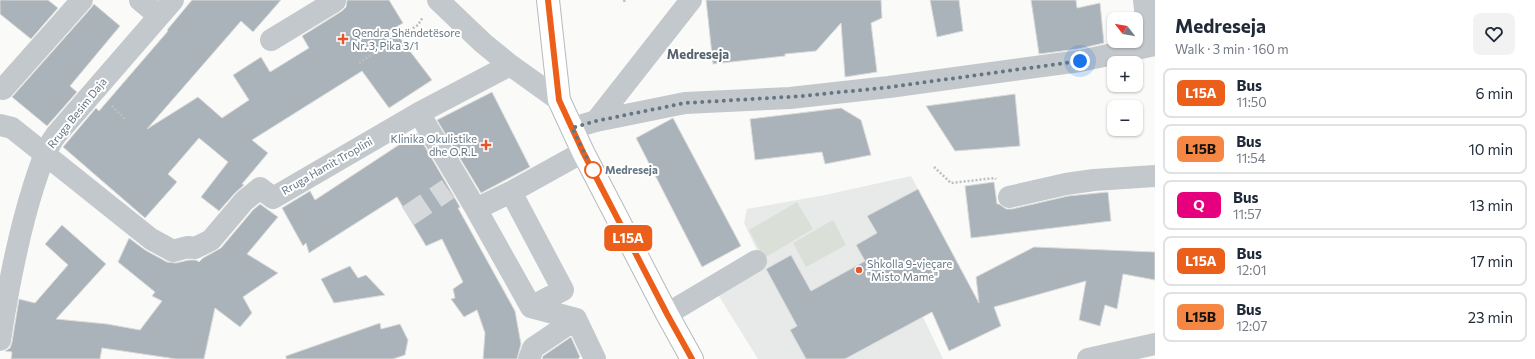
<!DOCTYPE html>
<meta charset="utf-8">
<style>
:root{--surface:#fff;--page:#f2f2f3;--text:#1f2937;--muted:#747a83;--line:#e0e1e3}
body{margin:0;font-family:Commissioner,sans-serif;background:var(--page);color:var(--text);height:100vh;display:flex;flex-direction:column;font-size:15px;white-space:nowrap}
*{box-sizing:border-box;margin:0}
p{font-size:13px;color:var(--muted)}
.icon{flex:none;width:22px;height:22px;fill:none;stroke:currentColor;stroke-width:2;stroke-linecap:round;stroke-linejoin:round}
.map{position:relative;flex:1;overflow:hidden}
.sheet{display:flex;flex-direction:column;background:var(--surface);width:380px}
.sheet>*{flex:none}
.badge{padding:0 8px;border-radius:6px;font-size:14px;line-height:26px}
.needle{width:26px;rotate:301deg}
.controls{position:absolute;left:1107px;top:12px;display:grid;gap:8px}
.controls a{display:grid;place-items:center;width:36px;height:36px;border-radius:8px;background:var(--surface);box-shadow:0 1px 3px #0004;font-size:20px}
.you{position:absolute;width:20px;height:20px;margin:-10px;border:3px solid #fff;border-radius:50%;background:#1a73e8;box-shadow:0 0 0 6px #1a73e833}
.map>.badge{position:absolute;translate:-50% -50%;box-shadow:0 0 0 2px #fff}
.round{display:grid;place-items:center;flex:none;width:42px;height:42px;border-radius:8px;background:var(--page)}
.head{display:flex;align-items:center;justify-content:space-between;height:68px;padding:0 20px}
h1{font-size:19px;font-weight:700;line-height:30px}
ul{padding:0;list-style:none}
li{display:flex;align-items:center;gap:12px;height:50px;margin:0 8px 6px;padding:0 12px;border:2px solid var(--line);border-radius:8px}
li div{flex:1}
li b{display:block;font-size:15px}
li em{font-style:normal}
li .badge{min-width:44px;font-weight:700;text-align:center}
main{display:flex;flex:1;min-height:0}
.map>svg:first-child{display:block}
.built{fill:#e8e9e9}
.park{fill:#dadfd7}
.building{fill:#aab3b9;stroke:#dcdcda}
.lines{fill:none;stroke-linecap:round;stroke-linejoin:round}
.minor-tunnel{stroke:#d5d9db;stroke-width:22;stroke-dasharray:22 11;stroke-linecap:butt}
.major-casing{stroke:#b5babe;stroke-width:24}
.path{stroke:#bbbfc2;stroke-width:2.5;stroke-dasharray:2 2;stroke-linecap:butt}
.minor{stroke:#c3c8cc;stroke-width:22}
.major{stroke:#fff;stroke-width:22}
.line-casing{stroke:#fff;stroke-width:9}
.line{stroke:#eb5f1a;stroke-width:6}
.walk{stroke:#657683;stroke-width:4;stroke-dasharray:0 7.2}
.poi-dot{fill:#e4572e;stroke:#fff;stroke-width:1.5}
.stop-dot{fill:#fff;stroke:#eb5f1a;stroke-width:2}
.labels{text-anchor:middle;stroke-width:4;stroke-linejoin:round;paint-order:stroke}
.poi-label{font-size:11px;fill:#657683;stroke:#fff;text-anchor:start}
.street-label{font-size:11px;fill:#657683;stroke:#fff}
.stop-label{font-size:11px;font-weight:bold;fill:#657683;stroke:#fff;text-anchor:start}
.quarter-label{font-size:13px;font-weight:bold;fill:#57646e;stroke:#fff}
</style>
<main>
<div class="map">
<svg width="1155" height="359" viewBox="0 0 1155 359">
<rect width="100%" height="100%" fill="#fafaf8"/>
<path class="built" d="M911 176 918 189 923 317 943 359H758L717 293 764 265 744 223 747 209 825 195Z"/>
<path class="park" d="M797 202 813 229 764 258 749 230Z
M833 220 846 245 806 267 793 243Z"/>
<path class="building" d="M0 0H48L58 8 31 39 0 14Z
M192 0H281L253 32 241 21 147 129 198 97 222 118 249 100 233 75 261 57 270 72 309 48 302 36 342 11 346 7 347 0H389L403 23 393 29 432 80 389 108 362 71 252 140 268 153 242 184 244 185 235 193 219 211 201 197 228 162 199 138 168 174 177 182 145 218 63 147 96 108 99 111 168 31 167 30Z
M706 0H881L882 18 871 23 877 72 845 77 841 23 816 51 785 54V56L713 64Z
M930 0H959L963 31 937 37Z
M1031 0H1076L1077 8 1100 3 1104 43 1078 49 1039 54Z
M94 4 120 26 70 86 77 92 47 126 12 97 91 8Z
M492 92 530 167 481 193 437 120Z
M1015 94 1020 146 955 151 926 106Z
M841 108 861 120 871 155 825 164 822 152 755 160 750 119Z
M673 118 741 246 702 267 636 138Z
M417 133 460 207 458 208 515 311 521 344 517 359H483L485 333 477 310 464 317 451 299 455 298 453 289 463 282 442 239 426 246 397 197 309 253 306 243 303 246 282 208 310 191 315 200Z
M994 182 997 204H999L1006 209H1012L1068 196 1108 192 1111 221 971 238 965 186Z
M918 189 979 303 976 277 1034 247 1155 252V280L1123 274 1117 309 1105 305 1100 326 1079 320 1086 281 994 307 1001 326 949 351 932 312 845 359H806L790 330 797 326 766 269 791 255 811 291 865 261 856 245 877 233 867 216Z
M260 204 278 217 247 254 278 273 243 297 252 313 240 327 215 308 204 359H176L102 348 100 359H11L12 352 5 351 10 348 12 342 19 299 35 303 68 265 45 244 62 225 106 264 56 319 107 324 140 330 162 301 152 296 155 292 118 262 129 238 145 250 167 262 176 263 189 260H196L199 262 203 258 221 248 253 210Z
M350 266 358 278 366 275 385 295 334 303 321 279Z
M380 323 381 329 400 324 408 340 405 355 393 359H286V356Z
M571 337 580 357 578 359H542L543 356Z"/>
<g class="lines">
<path class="minor-tunnel" d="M408 216 448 189"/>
<defs>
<path id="major" d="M548 0 559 100 583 152 667 314 692 359"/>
</defs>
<use href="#major" class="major-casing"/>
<path class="path" d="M624 0 625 3
M359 63 418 25 423 17
M112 106 126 120
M934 167 951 183 995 178 996 179"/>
<path class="minor" d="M140 0 159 16
M438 0 483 43 510 65 559 100
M1144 0 1149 45
M271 40 335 1
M3 89 82 0
M419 113 476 209 511 192 583 152
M596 121 691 0
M0 125 12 128 151 239 173 251 188 247 195 248 211 240 244 201 260 188 273 198 419 113 510 65
M572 128 596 121 685 103 790 98 889 87 1080 61 1155 45
M511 192 563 290 531 307 576 319
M1009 197 1066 184 1094 180 1155 176
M476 209 531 307
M667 314 756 261
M576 319 595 359
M0 340C8 288 18 235 34 185 40 167 45 150 56 135L173 0
M529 359 533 348 576 319
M1088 359 1155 344"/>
<use href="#major" class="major"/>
</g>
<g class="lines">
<defs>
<path id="line" d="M548 0 559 100 583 152 667 314 692 359"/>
</defs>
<use href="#line" class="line-casing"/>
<use href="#line" class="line"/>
<path class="walk" d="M593 170 572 128 596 121 685 103 804 96 890 87 1080 61"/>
</g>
<g class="poi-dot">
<path d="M341 33h4v4h4v4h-4v4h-4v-4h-4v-4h4z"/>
<path d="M484 139h4v4h4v4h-4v4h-4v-4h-4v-4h4z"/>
<circle cx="859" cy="270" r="4"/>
</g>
<circle class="stop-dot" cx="593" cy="170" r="8"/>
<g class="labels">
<g class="poi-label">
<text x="352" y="37">Qendra Shëndetësore<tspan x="352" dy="13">Nr. 3, Pika 3/1</tspan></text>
<text x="477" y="143" text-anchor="end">Klinika Okulistike<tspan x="477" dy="13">dhe O.R.L</tspan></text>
<text x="867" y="268">Shkolla 9-vjeçare<tspan x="867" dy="13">"Misto Mame"</tspan></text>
</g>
<g class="street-label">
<text transform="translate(77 113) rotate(-51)" y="4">Rruga Besim Daja</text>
<text transform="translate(327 166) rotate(-30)" y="4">Rruga Hamit Troplini</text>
</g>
<g class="stop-label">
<text x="605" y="174">Medreseja</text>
</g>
<g class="quarter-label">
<text x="698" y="59">Medreseja</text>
</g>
</g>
</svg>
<div class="controls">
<a><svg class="needle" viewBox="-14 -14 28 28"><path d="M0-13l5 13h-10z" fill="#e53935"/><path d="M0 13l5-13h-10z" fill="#747a83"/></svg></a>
<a>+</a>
<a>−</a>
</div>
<div class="you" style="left:1080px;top:61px"></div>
<b class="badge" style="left:628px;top:238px;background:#eb5f1a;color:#fff">L15A</b>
</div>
<section class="sheet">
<div class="head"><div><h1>Medreseja</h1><p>Walk · 3 min · 160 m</p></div><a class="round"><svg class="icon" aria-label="heart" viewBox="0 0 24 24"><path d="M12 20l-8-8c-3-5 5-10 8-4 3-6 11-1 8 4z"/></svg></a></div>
<ul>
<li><span class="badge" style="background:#eb5f1a;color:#fff">L15A</span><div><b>Bus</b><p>11:50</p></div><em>6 min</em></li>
<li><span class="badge" style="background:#f68742;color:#111">L15B</span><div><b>Bus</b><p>11:54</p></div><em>10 min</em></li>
<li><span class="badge" style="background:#e6007e;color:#fff">Q</span><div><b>Bus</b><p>11:57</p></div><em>13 min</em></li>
<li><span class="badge" style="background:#eb5f1a;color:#fff">L15A</span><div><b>Bus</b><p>12:01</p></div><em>17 min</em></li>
<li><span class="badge" style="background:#f68742;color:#111">L15B</span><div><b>Bus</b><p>12:07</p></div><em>23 min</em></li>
</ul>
</section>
</main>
